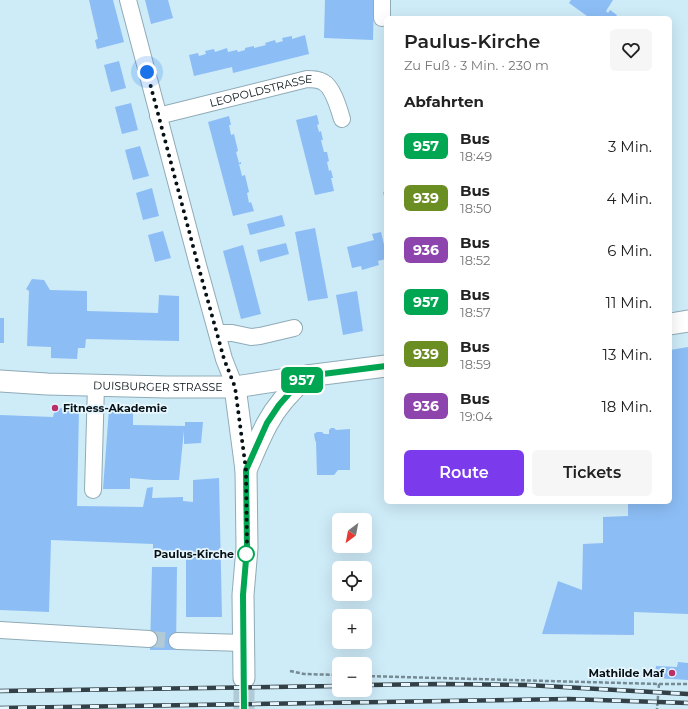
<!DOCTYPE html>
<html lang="de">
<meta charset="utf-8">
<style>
:root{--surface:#fff;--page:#f6f6f6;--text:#222;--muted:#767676;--accent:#7c3aed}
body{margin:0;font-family:Montserrat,sans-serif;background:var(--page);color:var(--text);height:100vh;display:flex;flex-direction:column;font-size:15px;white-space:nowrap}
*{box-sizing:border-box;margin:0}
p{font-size:13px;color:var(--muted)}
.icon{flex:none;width:22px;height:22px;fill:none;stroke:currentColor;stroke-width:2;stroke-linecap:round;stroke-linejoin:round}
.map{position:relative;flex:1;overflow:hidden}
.details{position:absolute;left:384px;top:16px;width:288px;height:488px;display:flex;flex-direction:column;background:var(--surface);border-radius:6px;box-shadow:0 4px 16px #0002}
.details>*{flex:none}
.badge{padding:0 8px;border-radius:6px;font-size:14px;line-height:26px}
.needle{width:26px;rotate:212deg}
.fabs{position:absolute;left:332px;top:513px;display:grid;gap:8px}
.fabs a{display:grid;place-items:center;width:40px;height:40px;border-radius:6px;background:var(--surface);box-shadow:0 4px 16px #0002;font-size:20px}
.you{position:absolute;width:20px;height:20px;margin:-10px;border:3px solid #fff;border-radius:50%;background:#1a73e8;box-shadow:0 0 0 6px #1a73e833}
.map>.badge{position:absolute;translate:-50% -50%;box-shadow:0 0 0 2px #fff}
h2{padding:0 20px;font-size:15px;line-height:36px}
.round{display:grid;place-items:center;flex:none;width:42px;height:42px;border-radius:6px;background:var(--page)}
.headline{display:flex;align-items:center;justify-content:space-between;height:68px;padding:0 20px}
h1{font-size:19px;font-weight:600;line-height:30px}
.button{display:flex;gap:8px;margin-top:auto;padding:8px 20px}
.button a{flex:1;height:46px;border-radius:6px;background:var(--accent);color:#fff;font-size:16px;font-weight:600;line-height:46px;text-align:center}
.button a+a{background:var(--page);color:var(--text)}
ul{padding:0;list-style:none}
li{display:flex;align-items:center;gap:12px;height:52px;padding:0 20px}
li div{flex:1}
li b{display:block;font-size:15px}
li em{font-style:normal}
li .badge{min-width:44px;font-weight:700;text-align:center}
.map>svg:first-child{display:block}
.building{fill:#8cbdf5}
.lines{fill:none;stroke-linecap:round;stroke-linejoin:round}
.minor-tunnel{stroke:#b0cad6;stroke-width:16;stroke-dasharray:16 8;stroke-linecap:butt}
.major-tunnel{stroke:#b0cad6;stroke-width:21;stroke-dasharray:21 10;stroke-linecap:butt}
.minor-casing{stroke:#8fabb6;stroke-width:18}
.major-casing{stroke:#8fabb6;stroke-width:23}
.path{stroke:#758a93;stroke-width:2.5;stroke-dasharray:4 2;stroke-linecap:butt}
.minor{stroke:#fff;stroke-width:16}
.major{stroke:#fff;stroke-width:21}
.rail-casing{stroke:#334147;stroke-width:4.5}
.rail{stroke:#e5f6fe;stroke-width:3;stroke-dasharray:9;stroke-linecap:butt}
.line-casing{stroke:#fff;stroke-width:9}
.line{stroke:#00a651;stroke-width:6}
.walk{stroke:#071115;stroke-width:4;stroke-dasharray:0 7.2}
.poi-dot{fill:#ba2f69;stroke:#e5f6fe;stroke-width:1.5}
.stop-dot{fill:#fff;stroke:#00a651;stroke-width:2}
.labels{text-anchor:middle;stroke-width:3.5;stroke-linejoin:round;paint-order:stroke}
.street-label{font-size:11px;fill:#071115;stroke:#e5f6fe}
.poi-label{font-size:11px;font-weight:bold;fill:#071115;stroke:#e5f6fe;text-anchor:start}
.stop-label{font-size:11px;font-weight:bold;fill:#071115;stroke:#e5f6fe;text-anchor:end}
</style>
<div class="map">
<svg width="688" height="709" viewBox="0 0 688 709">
<rect width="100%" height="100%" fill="#ceebf8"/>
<path class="building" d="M89 0H113L124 42 97 49 95 40 98 39Z
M145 0H168L173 18 151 24Z
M325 0H374L373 40 324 38Z
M571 0H613L606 11 608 13 610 10 617 15 615 18H586L587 16 569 3Z
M305 35 309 54 233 73 232 67 194 76 189 55 198 53 199 56 206 54 205 51 214 49 215 52 227 48 228 52 237 50 238 52 245 50V48L254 46V48L266 45 265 43 275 40 276 43 283 41 282 38 292 36V39Z
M119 61 126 88 111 92 104 65Z
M131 103 138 130 122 134 115 107Z
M317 115 319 124 317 125 319 132 321 131 323 140H321L324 152H327L329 161 327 162 329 171 331 170 333 178H331L334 191 315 195 296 120Z
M229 116 231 125H229L231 135 234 134 238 151 236 152 239 163 241 162V164H239L242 176 245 175 249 192 247 193 249 203 251 202 254 211 233 216 208 122Z
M140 146 149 176 133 180 125 150Z
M152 188 159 216 143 220 136 193Z
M386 191V201H385L383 192Z
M282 215 285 226 250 235 247 224Z
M315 228 328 298 308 301 295 232Z
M163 231 171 258 155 262 148 235Z
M381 232 386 253V259L378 261 379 265 362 270 361 266 352 268 347 247 374 240 372 234Z
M286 243 289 254 260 262 257 250Z
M243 245 261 314 241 319 223 251Z
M32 279 44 280 50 290 87 291V311L158 313 159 295 179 296V341L86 339 85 348H78L77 359 51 358V347L27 346 29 291 26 289Z
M357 291 363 331 343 335 336 295Z
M0 318H4V343H0Z
M688 347V614L634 612V635L542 634 558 581 582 590 583 544 603 543V517L628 516V502H670V350Z
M55 408 79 409 77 506 143 507 147 488 153 487 152 498 183 497V501L193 502V480L219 478 222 617H186V557H153V544L51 540 49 612 0 610V415L53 417Z
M109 409 133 410V425L185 426V422H203L201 443 184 444V430L179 480H153L130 478V489H103Z
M331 428H334L336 430 350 429V470H338L334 475H317L316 442 315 440 314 434 317 432H322L324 434H329V430Z
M152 567H177L176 650H150Z
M678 662 688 663V680L655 678 656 666 677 667Z"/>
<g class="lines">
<path class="minor-tunnel" d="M149 639 177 641"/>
<path class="major-tunnel" d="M244 709V678"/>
<defs>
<g id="minor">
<path d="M128 0 198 265 224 359 235 387"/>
<path d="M382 18V0"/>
<path id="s1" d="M158 116 307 79C313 79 318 79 323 82 333 87 339 109 342 119"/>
<path d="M217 333H232L251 337 260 336 294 328"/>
<path d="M93 490 96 385"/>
<path d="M0 630 149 639"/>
<path d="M177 641 244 643"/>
</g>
<g id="major">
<path d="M670 324 688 321"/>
<path id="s2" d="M0 381 47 384 166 387H235L307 376 386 366"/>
<path d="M235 387 246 470 247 548 243 595 244 678"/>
<path d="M246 470C253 454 259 439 267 424 277 405 291 390 307 376"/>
</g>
</defs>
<use href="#minor" class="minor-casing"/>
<use href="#major" class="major-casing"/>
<path class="path" d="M290 671 304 674 339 675
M365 676 659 684 657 709
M659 684H688"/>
<use href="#minor" class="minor"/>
<use href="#major" class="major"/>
<defs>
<path id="rail" d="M365 685 441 684 527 685 688 694
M0 691 339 686
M0 708 568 699 688 703"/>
</defs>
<use href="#rail" class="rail-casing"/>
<use href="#rail" class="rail"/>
</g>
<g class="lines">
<defs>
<path id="line" d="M244 709 243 595 247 548 246 470 267 423 279 405 294 388 307 376 386 366"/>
</defs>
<use href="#line" class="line-casing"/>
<use href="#line" class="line"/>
<path class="walk" d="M147 72 198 265 224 359 235 387 246 470 247 548 246 554"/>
</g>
<g class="poi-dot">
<circle cx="55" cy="408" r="4"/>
<circle cx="672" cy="673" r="4"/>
</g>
<circle class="stop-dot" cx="246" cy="554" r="8"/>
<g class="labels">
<g class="street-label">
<text dy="4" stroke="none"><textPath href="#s1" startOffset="106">LEOPOLDSTRASSE</textPath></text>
<text dy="4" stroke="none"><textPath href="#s2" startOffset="158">DUISBURGER STRASSE</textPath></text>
</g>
<g class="poi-label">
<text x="63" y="412">Fitness-Akademie</text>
<text x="664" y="677" text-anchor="end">Mathilde Maf</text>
</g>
<g class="stop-label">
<text x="234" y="558">Paulus-Kirche</text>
</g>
</g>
</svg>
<div class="fabs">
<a><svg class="needle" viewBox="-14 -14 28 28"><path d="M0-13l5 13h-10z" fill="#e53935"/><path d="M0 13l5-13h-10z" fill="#767676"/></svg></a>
<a><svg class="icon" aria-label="locate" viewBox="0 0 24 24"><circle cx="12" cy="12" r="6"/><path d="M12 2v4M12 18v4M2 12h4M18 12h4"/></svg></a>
<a>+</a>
<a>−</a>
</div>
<div class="you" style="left:147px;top:72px"></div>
<b class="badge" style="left:302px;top:380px;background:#00a651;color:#fff">957</b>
<section class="details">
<div class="headline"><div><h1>Paulus-Kirche</h1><p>Zu Fuß · 3 Min. · 230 m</p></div><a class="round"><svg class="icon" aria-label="heart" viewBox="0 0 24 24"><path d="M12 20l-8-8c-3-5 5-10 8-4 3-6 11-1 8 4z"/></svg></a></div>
<h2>Abfahrten</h2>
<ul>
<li><span class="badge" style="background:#00a651;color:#fff">957</span><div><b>Bus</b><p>18:49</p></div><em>3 Min.</em></li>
<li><span class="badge" style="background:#6b8e23;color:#fff">939</span><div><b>Bus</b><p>18:50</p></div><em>4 Min.</em></li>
<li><span class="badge" style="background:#8e44ad;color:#fff">936</span><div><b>Bus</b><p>18:52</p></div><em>6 Min.</em></li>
<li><span class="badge" style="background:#00a651;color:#fff">957</span><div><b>Bus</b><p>18:57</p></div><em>11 Min.</em></li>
<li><span class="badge" style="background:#6b8e23;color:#fff">939</span><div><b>Bus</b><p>18:59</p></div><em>13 Min.</em></li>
<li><span class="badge" style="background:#8e44ad;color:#fff">936</span><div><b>Bus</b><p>19:04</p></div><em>18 Min.</em></li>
</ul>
<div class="button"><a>Route</a><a>Tickets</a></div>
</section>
</div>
